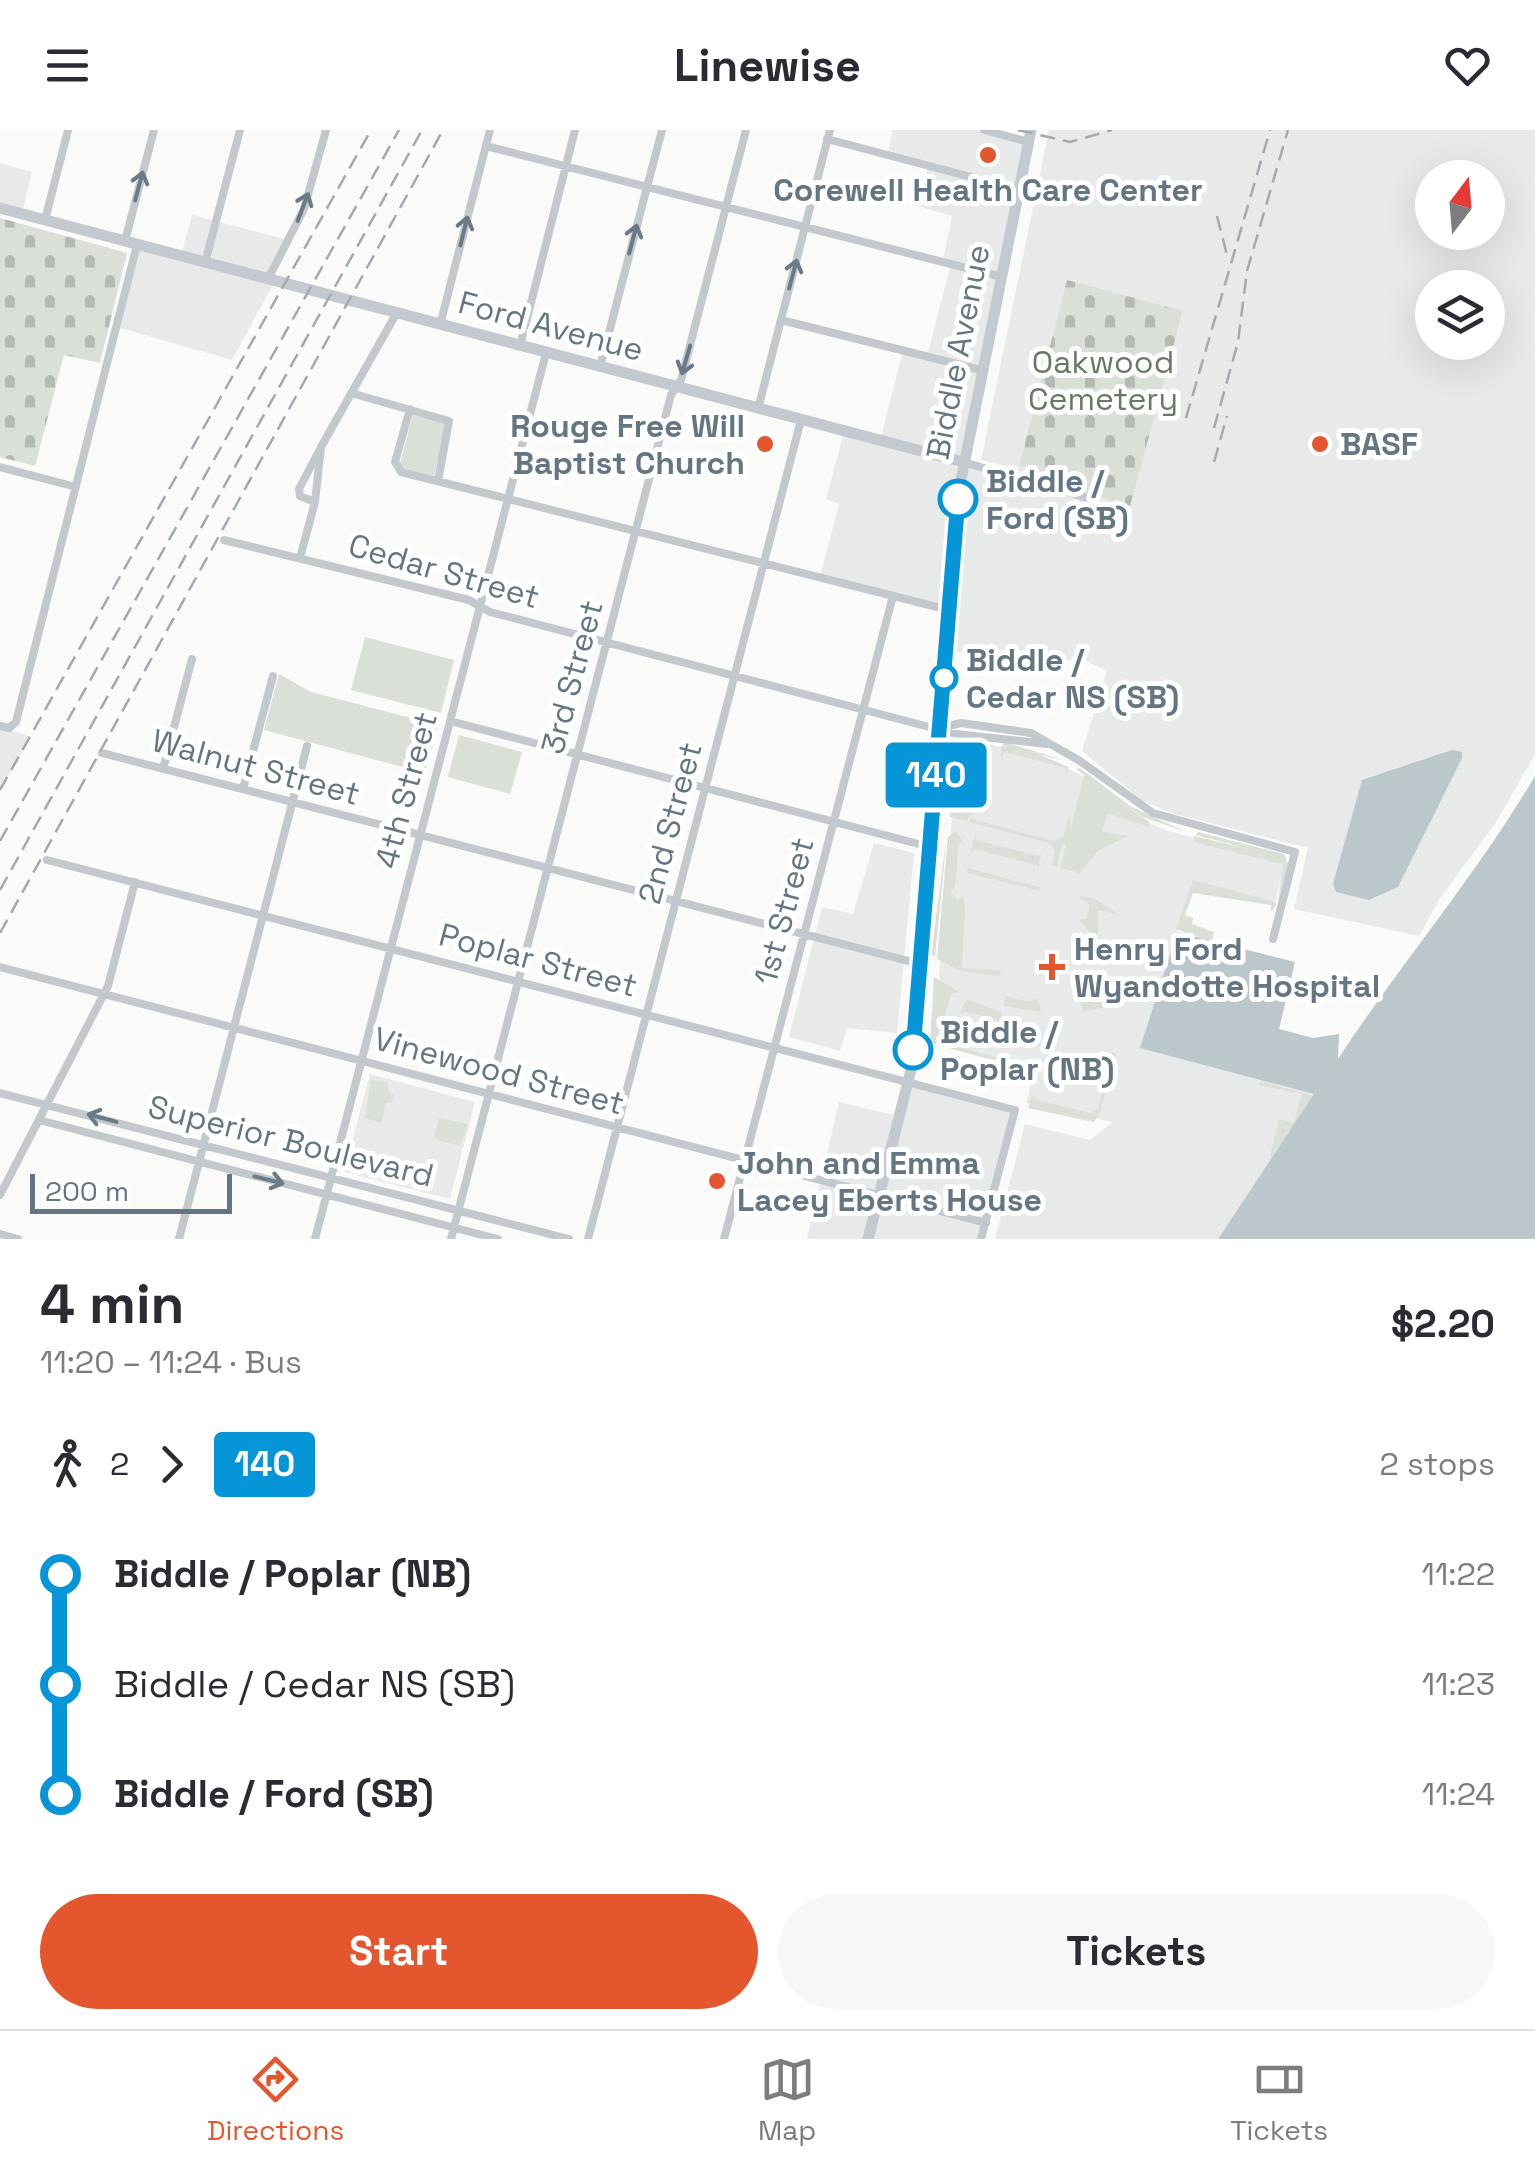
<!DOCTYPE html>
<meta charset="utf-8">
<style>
:root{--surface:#fff;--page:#f7f7f7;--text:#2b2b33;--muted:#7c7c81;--line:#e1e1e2;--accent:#e4572e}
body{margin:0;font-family:"Space Grotesk",sans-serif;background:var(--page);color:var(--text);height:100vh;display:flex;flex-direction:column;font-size:38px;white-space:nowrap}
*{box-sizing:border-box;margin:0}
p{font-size:32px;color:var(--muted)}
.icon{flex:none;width:55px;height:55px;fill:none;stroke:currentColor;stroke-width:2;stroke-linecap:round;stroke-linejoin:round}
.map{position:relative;height:1109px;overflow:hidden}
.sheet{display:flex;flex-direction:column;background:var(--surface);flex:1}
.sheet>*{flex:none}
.badge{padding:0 20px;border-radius:8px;font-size:35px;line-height:65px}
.needle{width:65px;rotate:16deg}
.controls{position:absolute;left:1415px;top:30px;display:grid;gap:20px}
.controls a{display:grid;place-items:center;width:90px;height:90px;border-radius:50%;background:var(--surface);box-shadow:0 10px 40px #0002;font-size:50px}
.scale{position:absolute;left:30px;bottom:25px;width:202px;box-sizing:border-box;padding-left:10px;border:5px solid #657683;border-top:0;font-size:28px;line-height:35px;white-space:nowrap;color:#657683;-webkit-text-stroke:8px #fff;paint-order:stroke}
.map>.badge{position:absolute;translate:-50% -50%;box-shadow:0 0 0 5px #fff}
.legs{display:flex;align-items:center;gap:15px;height:110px;padding:0 40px;font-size:32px}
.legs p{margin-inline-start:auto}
.summary{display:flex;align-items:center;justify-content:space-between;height:170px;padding:0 40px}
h1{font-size:55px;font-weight:800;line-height:75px}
.cta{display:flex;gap:20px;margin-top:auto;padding:20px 40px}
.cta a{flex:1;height:115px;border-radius:60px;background:var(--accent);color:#fff;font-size:40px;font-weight:800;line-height:115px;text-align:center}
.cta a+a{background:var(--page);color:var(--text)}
ul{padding:0 40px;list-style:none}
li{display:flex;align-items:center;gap:35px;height:110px;font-size:38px}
li i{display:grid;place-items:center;width:15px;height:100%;margin:0 12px;background:currentColor}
li i::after{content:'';width:25px;height:25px;margin:-12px;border:8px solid;border-radius:50%;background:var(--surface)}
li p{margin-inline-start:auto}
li:first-child i{background:linear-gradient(#0000 50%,currentColor 0)}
li:last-child i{background:linear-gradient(currentColor 50%,#0000 0)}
header{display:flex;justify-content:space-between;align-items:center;height:130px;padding:0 40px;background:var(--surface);font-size:45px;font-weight:800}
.menu{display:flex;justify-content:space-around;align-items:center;height:140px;border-top:2px solid var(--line);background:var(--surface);font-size:28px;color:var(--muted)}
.menu a{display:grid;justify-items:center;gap:5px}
.menu .selected{color:var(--accent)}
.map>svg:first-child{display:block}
.built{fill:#e8e9e9;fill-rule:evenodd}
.green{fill:#dadfd7}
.cemetery{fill:url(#cemetery-stones)}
.water{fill:#bbc7cb}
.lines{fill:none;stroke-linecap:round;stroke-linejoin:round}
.minor{stroke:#c3c8cc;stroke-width:8}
.secondary{stroke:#c3c9ce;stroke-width:11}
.rail{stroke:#a2aab0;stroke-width:2.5;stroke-dasharray:15 8;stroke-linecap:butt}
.oneway{stroke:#6a7a87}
.line-1-casing{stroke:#fff;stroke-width:22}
.line-1{stroke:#0696d7;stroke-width:15}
.poi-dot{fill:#e4572e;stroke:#fff;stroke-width:4}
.stop-1-dot{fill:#fff;stroke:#0696d7;stroke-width:5}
.labels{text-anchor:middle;stroke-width:10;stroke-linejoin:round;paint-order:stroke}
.poi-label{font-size:32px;font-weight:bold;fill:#657683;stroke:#fff;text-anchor:start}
.street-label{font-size:32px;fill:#657683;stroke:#fff}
.park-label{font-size:32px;fill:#687a64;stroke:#fff}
.stop-label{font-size:32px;font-weight:bold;fill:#657683;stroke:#fff;text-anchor:start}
</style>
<header><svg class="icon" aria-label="menu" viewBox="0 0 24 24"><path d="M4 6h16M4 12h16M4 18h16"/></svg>Linewise<svg class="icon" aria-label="heart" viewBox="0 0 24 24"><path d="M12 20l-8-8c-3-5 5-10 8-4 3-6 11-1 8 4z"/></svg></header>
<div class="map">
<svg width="1535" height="1109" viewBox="0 0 1535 1109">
<defs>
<pattern id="cemetery-stones" width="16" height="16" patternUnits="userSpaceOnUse" patternTransform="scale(2.5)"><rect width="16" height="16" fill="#dadfd7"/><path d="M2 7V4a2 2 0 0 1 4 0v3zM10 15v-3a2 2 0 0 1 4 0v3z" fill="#b4b9b4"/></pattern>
</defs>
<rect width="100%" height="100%" fill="#fafaf8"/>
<path class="built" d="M893 0H984L1029 12 964 331 1016 347 1017 339 981 330 1049 0H1535V624L1497 691 1440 768 1419 806 1294 779 1308 718 1171 683 1140 669 1082 621 1107 541 1086 531 946 521 949 480 820 447 839 374 826 369 844 302 880 310 903 221 927 226 951 134 943 131 952 86 918 76 928 36 887 25ZM1432 48H1488V102H1432ZM1067 151 1183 182 1129 375 1069 359 1071 350 1019 336ZM1432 158H1488V212H1432Z
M0 33 32 42 22 84 0 78Z
M192 85 289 110 268 148 275 151 232 230 117 197 137 115 181 126Z
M0 596 31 607 0 660Z
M958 612 988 614 1056 632 1088 649 1133 686 1168 701 1286 731 1275 773 1192 752 1141 916 1315 963 1218 1109H995L1025 994 1090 1010 1113 992 1026 973 1035 939 934 912Z
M874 713 914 723 897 903 847 898 840 921 789 907 822 777 853 784Z
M370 944 475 972 450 1069 344 1042Z
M908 952 1015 980 981 1109H807L839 972 899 986Z"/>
<path class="green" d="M413 285 448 294 434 346 399 337Z
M365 507 454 530 441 583 351 560Z
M279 544 311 562 438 595 425 643 264 600Z
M459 605 522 622 510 664 448 647Z
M950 612H955L948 685 944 656Z
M956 612 993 615 991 624V618L978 617 977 624 971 623 966 681 972 682 967 691 950 687Z
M1005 612 1063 630 1040 625 1068 637 1067 643 1065 638 1005 622 1001 627V616L1008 617 1002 615Z
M1080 638 1130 676 1186 702 1143 687 1112 667 1148 691 1149 697 1108 683 1102 701 1128 706 1099 720 1080 743 1060 738 1066 716 1062 713 1057 737 1052 735 1055 721 1050 713 969 692 973 684 972 689 1054 711 1063 707 1070 683V701L1084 645 1076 639Z
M956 701 964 713 959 712 955 757 950 761 957 770 963 766 965 776 962 838 1001 841 999 846 961 841 937 829 948 707Z
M1198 702 1284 724 1288 734 1278 772 1284 730 1282 734 1194 712V706L1257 721 1196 705Z
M947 704 935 827 931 824Z
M975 704 976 710 1039 726 1042 722 1037 741V735L974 719 971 724Z
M969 731 968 738 1039 757 1041 761 967 743Z
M1193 750 1272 771 1277 774 1271 782V775L1193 763 1185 785 1193 788 1192 794 1214 802 1212 812 1176 799Z
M1077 765 1095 769 1119 785 1098 780V813L1080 790 1086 789 1090 775Z
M1081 840 1079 855 1089 850 1107 855 1102 878 1083 882 1077 859Z
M934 847 959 862 951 863 940 907 948 915 1016 932 1015 936 930 913Z
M1005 866 1030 872 1037 868 1041 882 1004 876Z
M967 869 1002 883 1001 896 997 890 964 881 959 885Z
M1112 923 1116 924 1100 983 1094 992 1028 978 1032 964 1033 969 1090 983 1098 979Z
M371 950 387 952 389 962 394 964 392 973 386 972 381 993 365 988Z
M1261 951 1313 966 1269 1031 1279 989 1294 993 1302 964 1259 955Z
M439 988 468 994 460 1016 434 1009Z"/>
<path class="cemetery" d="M0 88 127 123 100 233 64 225 35 336 0 327Z
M1067 150 1183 181 1130 376 1069 359 1070 350 1019 336Z"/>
<path class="water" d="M1452 620 1462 622V628L1398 757 1369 770 1336 762 1333 754 1362 650Z
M1535 646V1109H1218L1314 964 1140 918 1177 802 1295 832 1279 899 1313 908 1339 904 1338 929C1401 833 1476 746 1535 646Z"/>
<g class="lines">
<path class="minor" d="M984 0 1029 12
M827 9 1020 60
M486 16 1002 147
M45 90 68 0
M125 111 154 0
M205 133 240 0
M268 149 304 79 326 0
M781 190 981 240
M440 195 490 0
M520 216 575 0
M600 237 662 0
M351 263 449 291 438 351
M410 279 395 332 401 342 949 480
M758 279 830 0
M963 332 1088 368
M0 337 76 357
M315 372 300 366 299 359 319 321
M224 410 469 470 490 482 956 604 1047 614
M300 428 315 372 321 317 396 184
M450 591 930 717
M0 596 9 598 16 592 137 115
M940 598 961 593 1031 603 1080 631 1153 683 1295 722 1273 809
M102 623 920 834
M163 639 192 529
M243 659 273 546
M47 730 1015 980 981 1109
M0 837 986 1093
M0 963 569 1109
M39 990 498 1109
M0 1065 108 856 135 752
M0 1104 18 1109
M179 1109 307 616
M315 1109 546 223
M451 1109 671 265 681 250 746 0
M588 1109 801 290
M724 1109 893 466"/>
<path class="secondary" d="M0 78 963 332
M868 1109 911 940 961 350 1031 0"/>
<path class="rail" d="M1018 0 1070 12 1112 0
M1217 86 1228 129
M1186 288 1270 0
M1214 298 1238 212 1247 141 1288 0
M1214 332 1227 286
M0 660 371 0
M0 711 399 0
M0 760 422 0
M0 803 443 0"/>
</g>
<defs><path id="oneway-shaft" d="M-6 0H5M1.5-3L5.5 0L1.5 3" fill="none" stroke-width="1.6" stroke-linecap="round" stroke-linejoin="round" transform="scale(2.5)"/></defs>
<g class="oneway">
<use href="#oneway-shaft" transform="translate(139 56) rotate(-75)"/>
<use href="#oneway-shaft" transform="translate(303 77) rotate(-69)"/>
<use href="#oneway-shaft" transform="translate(464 101) rotate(-76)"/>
<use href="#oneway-shaft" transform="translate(633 109) rotate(-75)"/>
<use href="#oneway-shaft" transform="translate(793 144) rotate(-75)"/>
<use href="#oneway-shaft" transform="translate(686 230) rotate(106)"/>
<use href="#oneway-shaft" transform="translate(102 988) rotate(-165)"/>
<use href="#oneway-shaft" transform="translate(269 1050) rotate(14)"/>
</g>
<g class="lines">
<defs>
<path id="line-1" d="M913 920 958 369"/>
</defs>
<use href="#line-1" class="line-1-casing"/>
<use href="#line-1" class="line-1"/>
</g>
<g class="poi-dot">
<circle cx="988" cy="25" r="10"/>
<circle cx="765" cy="314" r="10"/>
<circle cx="1320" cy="314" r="10"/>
<path d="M1047 822h10v10h10v10h-10v10h-10v-10h-10v-10h10z"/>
<circle cx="717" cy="1051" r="10"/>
</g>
<g class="stop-1-dot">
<circle cx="958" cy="369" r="18"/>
<circle cx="944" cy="548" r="12"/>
<circle cx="913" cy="920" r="18"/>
</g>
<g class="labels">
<g class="poi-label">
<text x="988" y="71" text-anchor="middle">Corewell Health Care Center</text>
<text x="745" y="307" text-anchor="end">Rouge Free Will<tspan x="745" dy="37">Baptist Church</tspan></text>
<text x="1340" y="325">BASF</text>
<text x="1074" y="830">Henry Ford<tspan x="1074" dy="37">Wyandotte Hospital</tspan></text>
<text x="737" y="1044">John and Emma<tspan x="737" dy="37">Lacey Eberts House</tspan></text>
</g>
<g class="street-label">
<text transform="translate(551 196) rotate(15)" y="11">Ford Avenue</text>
<text transform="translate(958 222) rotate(-79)" y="11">Biddle Avenue</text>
<text transform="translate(444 441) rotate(16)" y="11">Cedar Street</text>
<text transform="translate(572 547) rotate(-75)" y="11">3rd Street</text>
<text transform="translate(256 637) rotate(15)" y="11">Walnut Street</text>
<text transform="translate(406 660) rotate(-75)" y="11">4th Street</text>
<text transform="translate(670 693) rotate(-75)" y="11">2nd Street</text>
<text transform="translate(784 781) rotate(-75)" y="11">1st Street</text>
<text transform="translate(538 830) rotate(15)" y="11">Poplar Street</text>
<text transform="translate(499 941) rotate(15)" y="11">Vinewood Street</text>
<text transform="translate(291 1011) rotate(14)" y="11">Superior Boulevard</text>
</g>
<g class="park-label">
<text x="1103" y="243">Oakwood<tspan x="1103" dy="37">Cemetery</tspan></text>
</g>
<g class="stop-label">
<text x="986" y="362">Biddle /<tspan x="986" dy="37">Ford (SB)</tspan></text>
<text x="966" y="541">Biddle /<tspan x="966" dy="37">Cedar NS (SB)</tspan></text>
<text x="940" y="913">Biddle /<tspan x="940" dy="37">Poplar (NB)</tspan></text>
</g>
</g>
</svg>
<div class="controls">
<a><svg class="needle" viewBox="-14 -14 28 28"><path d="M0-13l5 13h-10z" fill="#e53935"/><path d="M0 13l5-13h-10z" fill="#7c7c81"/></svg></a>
<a><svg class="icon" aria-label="layers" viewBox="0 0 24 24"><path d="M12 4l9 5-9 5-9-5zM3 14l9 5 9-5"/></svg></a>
</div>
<div class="scale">200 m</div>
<b class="badge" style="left:936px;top:645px;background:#0696d7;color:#fff">140</b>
</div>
<section class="sheet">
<div class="summary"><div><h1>4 min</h1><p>11:20 – 11:24 · Bus</p></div><b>$2.20</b></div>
<div class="legs"><svg class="icon" aria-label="walk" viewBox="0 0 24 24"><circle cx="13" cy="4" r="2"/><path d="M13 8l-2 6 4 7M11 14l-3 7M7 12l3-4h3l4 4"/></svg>2<svg class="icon" aria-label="forward" viewBox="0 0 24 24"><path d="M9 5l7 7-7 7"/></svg><b class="badge" style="background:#0696d7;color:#fff">140</b><p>2 stops</p></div>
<ul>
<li><i style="color:#0696d7"></i><b>Biddle / Poplar (NB)</b><p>11:22</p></li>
<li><i style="color:#0696d7"></i><span>Biddle / Cedar NS (SB)</span><p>11:23</p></li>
<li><i style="color:#0696d7"></i><b>Biddle / Ford (SB)</b><p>11:24</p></li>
</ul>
<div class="cta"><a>Start</a><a>Tickets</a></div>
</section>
<nav class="menu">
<a class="selected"><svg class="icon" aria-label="directions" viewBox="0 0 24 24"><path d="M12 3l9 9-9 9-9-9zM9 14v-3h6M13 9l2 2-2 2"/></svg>Directions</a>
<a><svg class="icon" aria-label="map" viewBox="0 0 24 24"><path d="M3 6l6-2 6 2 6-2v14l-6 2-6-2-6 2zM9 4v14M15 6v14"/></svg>Map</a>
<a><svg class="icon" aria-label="tickets" viewBox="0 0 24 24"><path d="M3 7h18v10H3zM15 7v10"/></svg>Tickets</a>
</nav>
